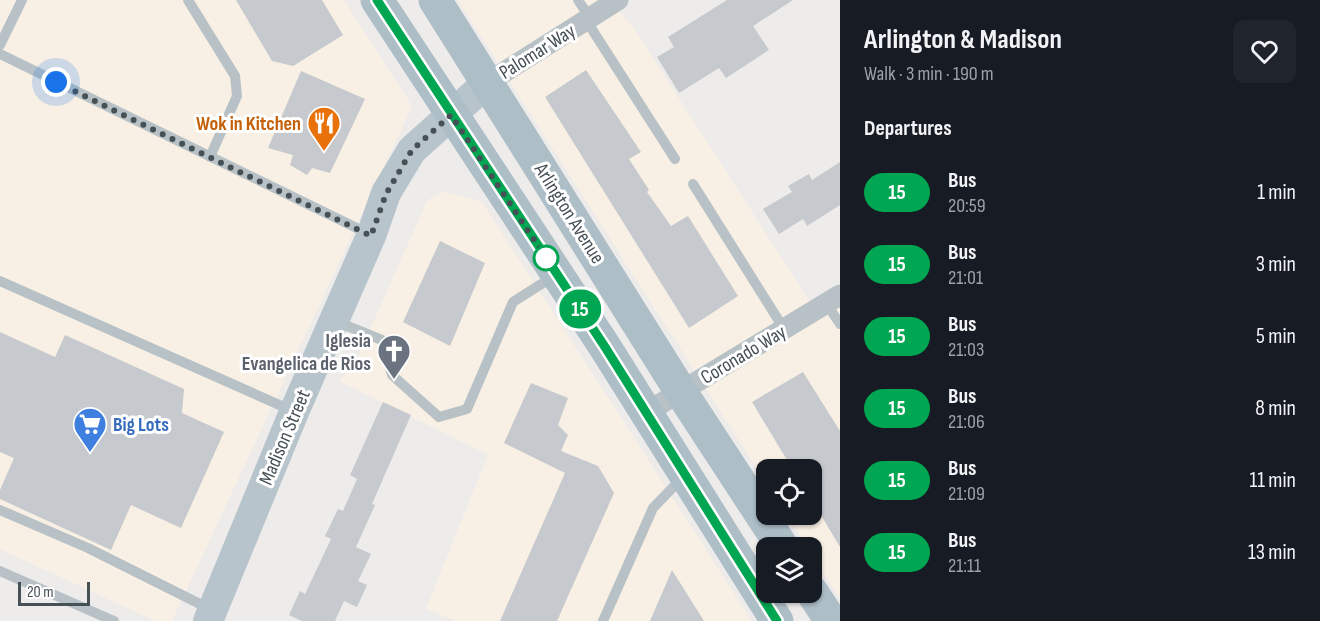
<!DOCTYPE html>
<meta charset="utf-8">
<style>
:root{--surface:#171b24;--page:#20242c;--text:#f1f3f6;--muted:#9ea1a6}
body{margin:0;font-family:"Sofia Sans Condensed",sans-serif;background:var(--page);color:var(--text);height:100vh;display:flex;flex-direction:column;font-size:22px;white-space:nowrap}
*{box-sizing:border-box;margin:0}
p{font-size:20px;color:var(--muted)}
.icon{flex:none;width:33px;height:33px;fill:none;stroke:currentColor;stroke-width:2;stroke-linecap:round;stroke-linejoin:round}
.map{position:relative;flex:1;overflow:hidden}
.details{display:flex;flex-direction:column;background:var(--surface);width:480px}
.details>*{flex:none}
.badge{padding:0 12px;border-radius:20px;font-size:21px;line-height:39px}
.tools{position:absolute;left:756px;top:459px;display:grid;gap:12px}
.tools a{display:grid;place-items:center;width:66px;height:66px;border-radius:12px;background:var(--surface);box-shadow:0 2px 4px #0004;font-size:30px}
.scale{position:absolute;left:18px;bottom:15px;width:72px;box-sizing:border-box;padding-left:6px;border:3px solid #465156;border-top:0;font-size:16px;line-height:21px;white-space:nowrap;color:#465156;-webkit-text-stroke:4px #fff;paint-order:stroke}
.you{position:absolute;width:30px;height:30px;margin:-15px;border:4px solid #fff;border-radius:50%;background:#1a73e8;box-shadow:0 0 0 9px #1a73e833}
.map>.badge{position:absolute;translate:-50% -50%;box-shadow:0 0 0 3px #fff}
h2{padding:0 24px;font-size:22px;line-height:54px}
.round{display:grid;place-items:center;flex:none;width:63px;height:63px;border-radius:12px;background:var(--page)}
.headline{display:flex;align-items:center;justify-content:space-between;height:102px;padding:0 24px}
h1{font-size:28px;font-weight:700;line-height:45px}
ul{padding:0;list-style:none}
li{display:flex;align-items:center;gap:18px;height:72px;padding:0 24px}
li div{flex:1}
li b{display:block;font-size:22px}
li em{font-style:normal}
li .badge{min-width:66px;font-weight:700;text-align:center}
main{display:flex;flex:1;min-height:0}
.map>svg:first-child{display:block}
.commercial{fill:#f8f0e4}
.building{fill:#c6c9cd}
.lines{fill:none;stroke-linecap:round;stroke-linejoin:round}
.lane{stroke:#b8c2c6;stroke-width:10}
.street{stroke:#b8c2c6;stroke-width:21}
.secondary{stroke:#b8c4cb;stroke-width:30}
.primary{stroke:#adbec7;stroke-width:33}
.line-casing{stroke:#fff;stroke-width:14}
.line{stroke:#00a651;stroke-width:9}
.walk{stroke:#465156;stroke-width:6;stroke-dasharray:0 10.8}
.stop-dot{fill:#fff;stroke:#00a651;stroke-width:3}
.labels{text-anchor:middle;stroke-width:6;stroke-linejoin:round;paint-order:stroke}
.street-label{font-size:20px;fill:#465156;stroke:#fff}
.food-label{font-size:20px;font-weight:bold;fill:#c56008;stroke:#fff;text-anchor:end}
.worship-label{font-size:20px;font-weight:bold;fill:#5b616d;stroke:#fff;text-anchor:end}
.shop-label{font-size:20px;font-weight:bold;fill:#366cbe;stroke:#fff;text-anchor:start}
</style>
<main>
<div class="map">
<svg width="840" height="621" viewBox="0 0 840 621">
<rect width="100%" height="100%" fill="#eeebeb"/>
<path class="commercial" d="M0 0H344L412 106 172 621H155L0 549Z
M458 0H610L633 27 810 302 840 284V599L812 554V548L807 547 787 515 812 514V470H766V483Z
M445 192 482 202 752 621H456L426 609 488 455 339 381 355 363 427 201 435 195Z"/>
<path class="building" d="M236 0H322L343 35 293 66 272 61Z
M727 0H793L753 26 769 50 726 78 719 68 679 93 657 57 674 47 668 37Z
M586 70 641 152 629 159 649 190 647 192 671 226 688 216 738 296 689 328 545 97Z
M301 71 365 99 330 173 312 168 307 175 290 165 293 155 268 148Z
M840 162V205L807 226 803 219 779 234 763 209 792 192 788 186 809 174 812 180Z
M440 241 485 263 450 346 403 322Z
M0 332 55 357 65 335 184 389 182 413 224 432 181 528 131 505 111 550 0 499V490L14 458 0 452Z
M803 372 840 431V547L812 500V470H793L752 402Z
M531 383 568 398 558 425 568 435 561 451 598 466 614 493 557 621H500L565 473 504 443Z
M383 402 411 415 372 504 375 505 356 547 371 554 358 581 367 585 357 607 344 601 335 621H302L289 615 300 591 305 594 331 539 325 536 338 509 343 511 357 479 350 475Z
M672 570 704 621H650Z"/>
<g class="lines">
<path class="lane" d="M188 0 235 76 237 96 210 157
M578 0 590 18
M586 20 675 159
M0 45 22 0
M0 54 369 234
M693 184 784 329
M0 281 293 411
M826 303 840 324
M335 321 382 340 392 375 439 417 467 409 513 302 554 276
M0 510 88 548 212 610
M0 571 114 621
M603 621 653 508 682 478"/>
<path class="street" d="M487 83 618 0
M647 412 840 295"/>
<path class="secondary" d="M208 621 294 412 371 236 386 193 412 150 487 83"/>
<path class="primary" d="M377 0 605 347 777 621
M435 0 681 392 783 548
M812 592 831 621"/>
</g>
<g class="lines">
<defs>
<path id="line" d="M377 0 605 347 777 621"/>
</defs>
<use href="#line" class="line-casing"/>
<use href="#line" class="line"/>
<path class="walk" d="M56 82 371 236 386 194 412 150 451 115 546 258"/>
</g>
<defs>
<symbol id="restaurant-pin" viewBox="-11 -11 22 30"><path d="M0 17L-7.5 6A9.5 9.5 0 1 1 7.5 6Z" fill="#e8710a" stroke="#fff"/><path d="M-5-6h1v4h1v-4h1v4h1v-4h1v5L-1.5 .5V6h-2V.5L-5-1ZM5-6V6H3V1.5H1.5Q1.5-4 5-6Z" fill="#fff"/></symbol>
<symbol id="church-pin" viewBox="-11 -11 22 30"><path d="M0 17L-7.5 6A9.5 9.5 0 1 1 7.5 6Z" fill="#6b7280" stroke="#fff"/><path d="M-1.2-6h2.4v3.5h3.3v2.4h-3.3V6h-2.4V-.1h-3.3v-2.4h3.3Z" fill="#fff"/></symbol>
<symbol id="supermarket-pin" viewBox="-11 -11 22 30"><path d="M0 17L-7.5 6A9.5 9.5 0 1 1 7.5 6Z" fill="#3f7fe0" stroke="#fff"/><path d="M-6-5.5h2.5l.6 2H6L4.5 2H-2.5L-4.4-4H-6ZM-1.5 3.2a1.3 1.3 0 1 0 .1 0ZM3 3.2a1.3 1.3 0 1 0 .1 0Z" fill="#fff"/></symbol>
</defs>
<g fill-rule="evenodd">
<use href="#restaurant-pin" x="305" y="104" width="38" height="52"/>
<use href="#church-pin" x="375" y="332" width="38" height="52"/>
<use href="#supermarket-pin" x="71" y="405" width="38" height="52"/>
</g>
<circle class="stop-dot" cx="546" cy="258" r="12"/>
<g class="labels">
<g class="street-label">
<text transform="translate(537 51) rotate(-32)" y="7">Palomar Way</text>
<text transform="translate(570 213) rotate(58)" y="7">Arlington Avenue</text>
<text transform="translate(743 354) rotate(-31)" y="7">Coronado Way</text>
<text transform="translate(284 437) rotate(-67)" y="7">Madison Street</text>
</g>
<g class="food-label">
<text x="301" y="130">Wok in Kitchen</text>
</g>
<g class="worship-label">
<text x="371" y="347">Iglesia<tspan x="371" dy="23">Evangelica de Rios</tspan></text>
</g>
<g class="shop-label">
<text x="113" y="431">Big Lots</text>
</g>
</g>
</svg>
<div class="tools">
<a><svg class="icon" aria-label="locate" viewBox="0 0 24 24"><circle cx="12" cy="12" r="6"/><path d="M12 2v4M12 18v4M2 12h4M18 12h4"/></svg></a>
<a><svg class="icon" aria-label="layers" viewBox="0 0 24 24"><path d="M12 4l9 5-9 5-9-5zM3 14l9 5 9-5"/></svg></a>
</div>
<div class="scale">20 m</div>
<div class="you" style="left:56px;top:82px"></div>
<b class="badge" style="left:580px;top:309px;background:#00a651;color:#fff">15</b>
</div>
<section class="details">
<div class="headline"><div><h1>Arlington &amp; Madison</h1><p>Walk · 3 min · 190 m</p></div><a class="round"><svg class="icon" aria-label="heart" viewBox="0 0 24 24"><path d="M12 20l-8-8c-3-5 5-10 8-4 3-6 11-1 8 4z"/></svg></a></div>
<h2>Departures</h2>
<ul>
<li><span class="badge" style="background:#00a651;color:#fff">15</span><div><b>Bus</b><p>20:59</p></div><em>1 min</em></li>
<li><span class="badge" style="background:#00a651;color:#fff">15</span><div><b>Bus</b><p>21:01</p></div><em>3 min</em></li>
<li><span class="badge" style="background:#00a651;color:#fff">15</span><div><b>Bus</b><p>21:03</p></div><em>5 min</em></li>
<li><span class="badge" style="background:#00a651;color:#fff">15</span><div><b>Bus</b><p>21:06</p></div><em>8 min</em></li>
<li><span class="badge" style="background:#00a651;color:#fff">15</span><div><b>Bus</b><p>21:09</p></div><em>11 min</em></li>
<li><span class="badge" style="background:#00a651;color:#fff">15</span><div><b>Bus</b><p>21:11</p></div><em>13 min</em></li>
</ul>
</section>
</main>
